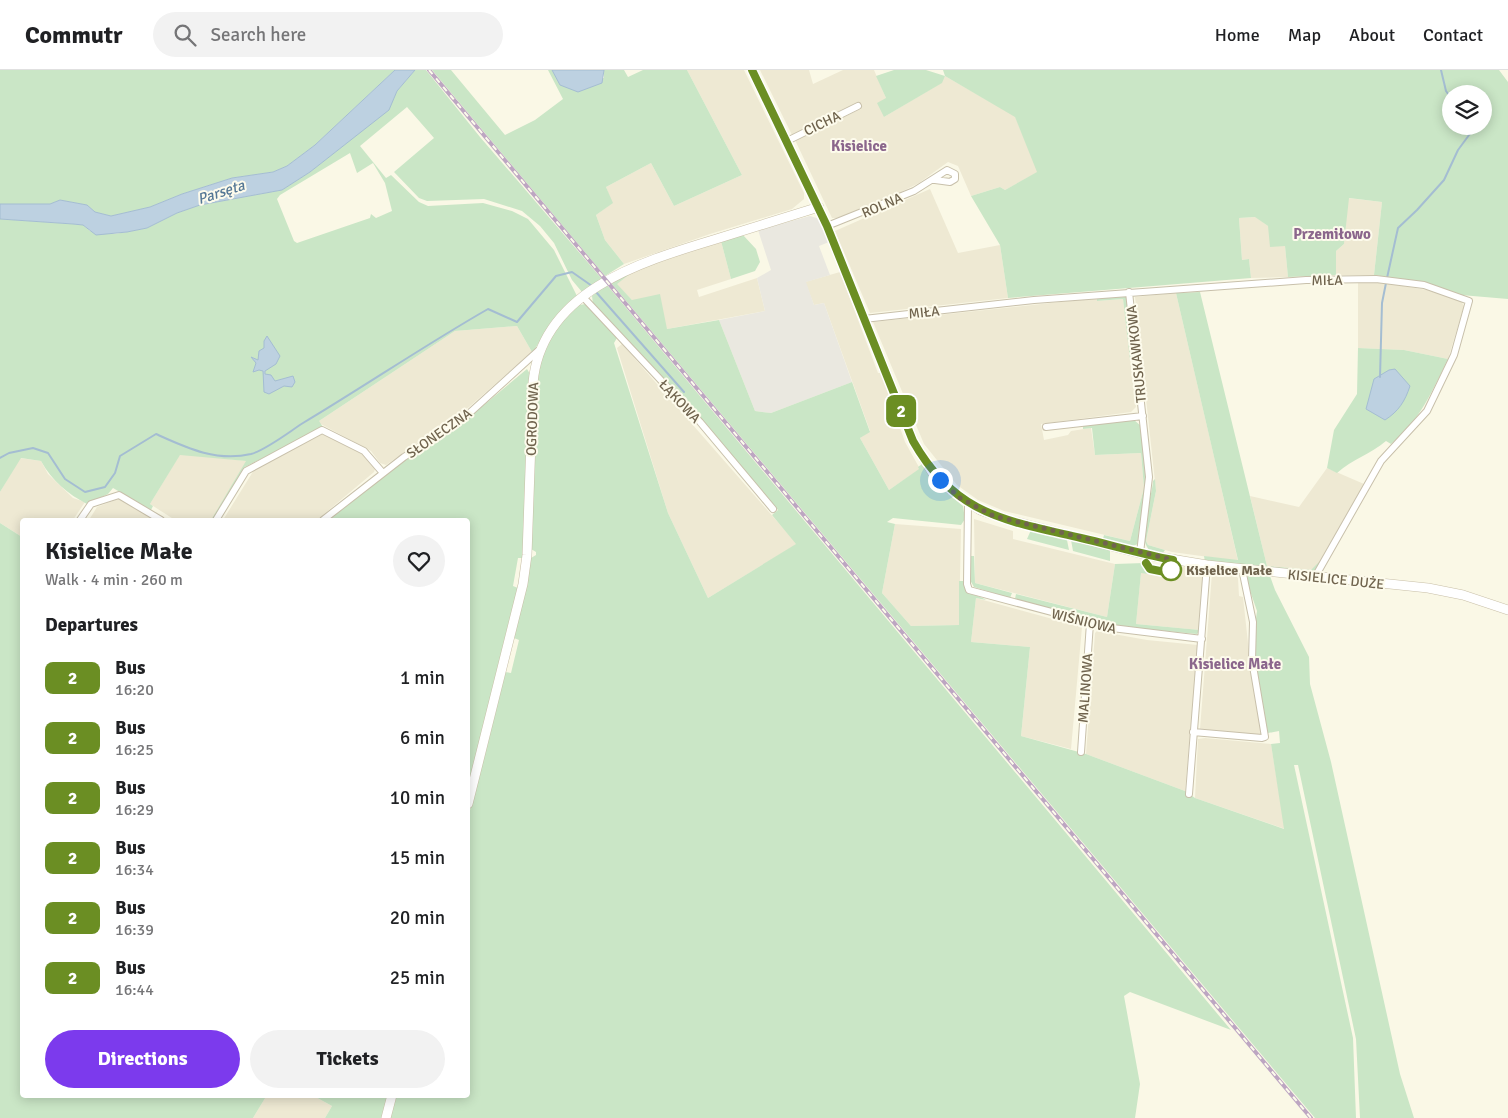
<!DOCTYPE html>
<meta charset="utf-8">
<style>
:root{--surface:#fff;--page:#f2f2f2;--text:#202124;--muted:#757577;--line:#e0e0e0;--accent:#7c3aed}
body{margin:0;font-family:Signika,sans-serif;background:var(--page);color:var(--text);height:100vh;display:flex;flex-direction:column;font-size:19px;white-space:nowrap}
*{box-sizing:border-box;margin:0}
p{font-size:16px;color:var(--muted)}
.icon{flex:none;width:28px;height:28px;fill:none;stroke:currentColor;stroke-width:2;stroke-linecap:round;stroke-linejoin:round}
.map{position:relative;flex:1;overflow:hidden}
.panel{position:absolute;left:20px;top:448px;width:450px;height:580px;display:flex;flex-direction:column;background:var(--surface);border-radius:5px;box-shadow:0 2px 12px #0003}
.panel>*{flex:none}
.badge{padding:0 10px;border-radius:8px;font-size:18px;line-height:32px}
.buttons{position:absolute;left:1442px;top:15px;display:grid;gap:10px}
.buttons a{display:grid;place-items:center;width:50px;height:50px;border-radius:50%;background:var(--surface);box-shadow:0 2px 12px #0003;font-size:25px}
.you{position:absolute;width:25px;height:25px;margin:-12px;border:4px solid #fff;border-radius:50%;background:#1a73e8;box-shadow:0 0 0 8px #1a73e833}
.map>.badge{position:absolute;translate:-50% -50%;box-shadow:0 0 0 2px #fff}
h2{padding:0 25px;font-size:19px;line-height:45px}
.round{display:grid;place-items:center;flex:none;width:52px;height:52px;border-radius:26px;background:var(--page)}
.headline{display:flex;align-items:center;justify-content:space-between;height:85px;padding:0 25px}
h1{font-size:24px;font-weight:700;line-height:38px}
.button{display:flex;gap:10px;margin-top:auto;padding:10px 25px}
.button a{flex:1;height:58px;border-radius:30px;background:var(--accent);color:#fff;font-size:20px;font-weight:700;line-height:58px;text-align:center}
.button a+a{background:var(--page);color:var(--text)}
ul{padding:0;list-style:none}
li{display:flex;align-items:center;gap:15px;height:60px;padding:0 25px}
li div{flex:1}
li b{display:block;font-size:19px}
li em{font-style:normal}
li .badge{min-width:55px;font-weight:700;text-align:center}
header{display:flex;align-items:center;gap:30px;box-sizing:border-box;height:70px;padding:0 25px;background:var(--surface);border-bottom:1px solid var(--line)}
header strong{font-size:24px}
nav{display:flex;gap:28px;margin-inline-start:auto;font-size:18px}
.search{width:350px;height:45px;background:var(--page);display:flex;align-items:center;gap:12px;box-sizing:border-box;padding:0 18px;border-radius:28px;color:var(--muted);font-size:19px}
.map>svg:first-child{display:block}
.residential{fill:#eee9d3}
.industrial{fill:#eae8e0}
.green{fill:#cae6c6;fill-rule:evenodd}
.water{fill:#bdd1e1;stroke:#a4bdd2}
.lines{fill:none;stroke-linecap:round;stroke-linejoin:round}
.stream{stroke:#a4bdd2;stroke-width:2}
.street-casing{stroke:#c8c0ab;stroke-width:8}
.secondary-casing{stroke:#c8bfa7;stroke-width:10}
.street{stroke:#fff;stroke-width:6}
.secondary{stroke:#fff;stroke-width:9}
.rail-casing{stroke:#bda6c2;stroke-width:4}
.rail{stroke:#fdfbec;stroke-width:2;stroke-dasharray:5.5;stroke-linecap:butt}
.line-casing{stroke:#fff;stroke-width:11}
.line{stroke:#6b8e23;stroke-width:8}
.walk{stroke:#70644e;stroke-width:5;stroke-dasharray:0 9}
.stop-dot{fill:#fff;stroke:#6b8e23;stroke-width:2.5}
.labels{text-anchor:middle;stroke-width:4;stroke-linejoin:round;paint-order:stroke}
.street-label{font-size:14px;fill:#70644e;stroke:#fdfbec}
.stop-label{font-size:14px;font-weight:bold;fill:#70644e;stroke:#fdfbec;text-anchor:start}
.neighbourhood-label{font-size:15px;font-weight:bold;fill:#8b668c;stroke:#fdfbec}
.water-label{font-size:15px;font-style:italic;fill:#547795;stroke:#fdfbec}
</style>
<header>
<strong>Commutr</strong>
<div class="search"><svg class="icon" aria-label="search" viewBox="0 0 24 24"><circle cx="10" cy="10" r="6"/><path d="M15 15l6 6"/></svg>Search here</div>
<nav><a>Home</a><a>Map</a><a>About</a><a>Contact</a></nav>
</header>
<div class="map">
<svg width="1508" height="1048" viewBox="0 0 1508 1048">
<rect width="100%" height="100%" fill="#faf8e6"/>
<path class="residential" d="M687 0H744L804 123V129L792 139 710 164 624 194 605 170 596 145 612 133 606 117 651 93 674 136 742 105Z
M760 0H809L813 14 843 0H874L886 28 884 47 941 13 945 6 1015 46 1038 102 1005 120 1000 117 971 126 958 96 948 92 919 113 885 130 837 148H832L795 70 861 39 862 36 860 33H857L792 65Z
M930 119 958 183 1000 175 1008 228 870 243 835 161Z
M1348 128 1382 132 1374 205H1336V181L1344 174Z
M1256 147 1268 156 1285 176 1288 207 1251 208 1249 189 1242 190 1239 148Z
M721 171 731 209 697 220 699 227 757 208 765 241 667 259 632 230 616 214 635 200Z
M840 202 878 303H881L905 372 920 399 889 420 860 368 870 361 824 233 814 235 805 212Z
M1358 212H1379L1427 220 1461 231 1464 236 1448 289 1404 280 1358 278Z
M1176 223 1216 395 1238 491 1172 482 1148 475 1146 471 1156 421 1135 227Z
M1097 228 1098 231 1123 229 1136 337 1131 342 1041 354 1044 370 1068 365 1071 361 1091 358 1095 385 1141 383 1144 418 1130 471 1004 441 978 430 957 415 924 374 873 252Z
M517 256 532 282 469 337 386 395 380 393 371 381 319 353V351L455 261Z
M622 274 797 474 708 528 668 443 617 278Z
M323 362 366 386 375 399 374 402 317 450H223L254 400Z
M180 384 247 391 211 450H175L150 434Z
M20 388 41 391 48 404 73 428 85 432 73 450H22V467L0 453V422Z
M1327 398 1364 414 1317 497 1311 500 1267 496 1250 426 1299 437Z
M121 428 157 450H89L97 437Z
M974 449 1013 461V469L1115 494 1107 547 975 513Z
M895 454 961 459 959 555 911 556 882 523Z
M1177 496 1203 500 1200 560 1136 554 1141 502 1173 509Z
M1217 501 1231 502 1238 508 1239 526 1243 527 1252 610 1260 648 1261 665 1200 659 1212 503Z
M976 528 1082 557 1071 679 1021 666 1030 577 971 572Z
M1097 561 1147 570 1198 575 1185 721 1086 684 1095 563Z
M1205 668 1271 674 1285 759 1195 728 1198 669Z
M267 1025H312L332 1036 325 1048H253Z"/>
<path class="industrial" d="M810 146 820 149 829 172 819 176 830 205 806 212 814 235 824 233 852 312 771 343 755 341 719 250 765 241 757 208 771 200 758 160Z"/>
<path class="green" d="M0 0H395L315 75 287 96 273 102 232 108 182 124 150 137 111 146 95 142 87 135 60 130 50 134H0Z
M415 0H426L480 67 602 209 582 222 572 210 554 173 540 156 522 141 484 129 427 131 419 128 394 102 434 68 407 37 360 76 386 108 391 105 419 132 428 136 483 133 512 141 528 149 554 180 577 226 551 252 535 279 532 282 517 256 455 261 319 351 323 357 245 397 213 450H211L246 391 180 385 150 434 153 436 151 440 113 418 108 424 87 434C68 424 52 411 41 391L21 388 0 422V149L73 154 83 155 90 161 114 164 127 162 147 158 177 143 200 135 282 120 310 102 388 40 397 21ZM350 83 357 103 373 93 385 113 392 141 376 148 371 144 370 148 297 173 294 171 277 129 280 125Z
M432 0H451L505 65 535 50 563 29 548 0H552L561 15 604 8V0H624L628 7 643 0H687L742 105 674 136 651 93 606 117 613 133 596 145 605 170 624 194 605 206Z
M894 0H926L945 6 943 0H1499L1508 12V229L1461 225 1426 213 1374 205 1382 132 1349 128 1344 174 1336 181V205L1288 207 1285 176 1270 177 1268 156 1255 147 1239 148 1242 190 1249 189 1251 208 1008 228 1000 175 971 126 1000 117 1005 120 1037 102 1015 47 945 6 942 13 884 47 877 33 886 28 876 6ZM1451 24H1484V56H1451Z
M743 165 756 179 760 192 755 201 731 209 721 171Z
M635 200 617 214 632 230 660 224 667 259 719 250 755 341 771 343 852 312 870 362 860 368 889 420 919 399 918 397 922 394 947 423 963 436 965 449 961 455 893 448 887 452 895 454 882 523 911 556 959 555V511H964C964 526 976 523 986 530L976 528 971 572 1030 577 1021 666 1086 684 1185 721 1195 728 1284 759 1271 674 1280 673 1279 661 1268 663 1260 623 1253 571 1257 541 1247 512 1248 506 1253 503 1270 506 1275 520 1309 587 1310 614 1331 692 1400 1004 1414 1048H1360L1356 969 1298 695H1294L1353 968 1356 1048H1315L611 213Z
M607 215 1231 960 1130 922 1124 926 1140 1014 1135 1048H390L397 1025H468V748L505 602 511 603 519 570 514 568 531 488 536 485V482L531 479 537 309 544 278 564 248 579 235 586 234 617 268 614 273 668 443 708 528 796 474 772 445 778 440 701 348 593 234 592 226Z
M1200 222 1267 496 1311 500 1319 492 1317 499 1314 502 1205 492 1204 486 1238 490 1176 223Z
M1126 226 1134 288 1130 290 1123 229 1097 231V228Z
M1358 278 1404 280 1448 289C1432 321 1420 351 1391 374L1386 371C1371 384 1352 389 1337 403L1327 398 1334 360 1357 324Z
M527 299 530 304 524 488H518L513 516 518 518 468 719V450H329L400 393 467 349Z
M1134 350 1141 356 1147 415 1139 459 1138 474 1130 477 1103 469 1104 465 1130 471 1144 418 1141 383 1095 385 1092 358 1083 359V356Z
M1155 409 1156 421 1146 471 1148 475 1165 480 1162 484 1149 480C1136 464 1152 430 1153 411Z
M0 453 22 467V1025H267L253 1048H0Z
M1031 460 1064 468 1067 470 1069 480 1027 469Z
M1071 470 1110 478V491L1073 481Z
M970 486H974L975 513 1012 523 1010 528 974 517 970 510Z
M1144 493V500L1149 504 1141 503 1136 554 1200 560 1197 564 1113 556 1015 529 1016 524 1107 547 1115 494Z
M312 1025H389L383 1048H325L332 1036Z"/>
<path class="water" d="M395 0H415L397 21 389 40 310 102 282 120 200 135 177 143 147 158 127 162 96 165 83 155 73 154 0 149V134H50L60 130 87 135 95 142 111 146 150 137 182 124 232 108 273 102 287 96 315 75Z
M552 0H604L602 13 578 22 560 15Z
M267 266 280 286 276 294 265 301V304L271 305 275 311 293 306 295 312 292 317 284 316 269 324 264 322 263 301 259 300 253 302 256 293 251 287 258 290 259 281 264 278V271Z
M1395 299 1410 316C1405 331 1399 341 1385 350L1366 339 1374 309 1389 300Z"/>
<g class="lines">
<path class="stream" d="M1441 0 1446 21 1451 28
M1387 208 1398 158 1417 140 1444 110 1458 80 1472 61V56
M596 222 684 322
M1380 307 1382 233 1386 213
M0 388 9 383 33 378 48 383 65 409 85 422 105 417 115 403 120 386 156 364C187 378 216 392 251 384 266 380 289 362 303 353 365 316 425 275 488 239L517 252 556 206 572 202 592 216"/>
<defs>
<path id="street" d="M787 71 858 36
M827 156 914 121 947 100 955 104V109L950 112 935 110
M1129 222 1149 407 1140 483
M583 227 700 352 773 439
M864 249 1034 230 1306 210 1376 209 1424 215 1469 231 1454 285 1427 341 1381 391 1315 507
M1046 357 1143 346
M968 433 967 514 969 520 1112 558 1202 569
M80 450 91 434 119 425 161 450
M216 450 246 401 322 360 364 381 383 403
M323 450 404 387 464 348 538 281
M1193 662 1262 668 1265 667 1252 590 1253 552 1242 499
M1081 682 1090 553
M1189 724 1207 495"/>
<path id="secondary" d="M752 0 827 156 913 371 932 402 951 420 980 440 1008 450 1147 485 1207 495 1428 518 1463 525 1508 540
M468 734 523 514 527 485 533 313C541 222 640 192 713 170 749 159 784 148 819 137
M386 1048 392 1025"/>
</defs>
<use href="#street" class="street-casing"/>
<use href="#secondary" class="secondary-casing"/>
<use href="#street" class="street"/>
<use href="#secondary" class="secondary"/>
<defs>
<path id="rail" d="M429 0 1311 1048"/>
</defs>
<use href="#rail" class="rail-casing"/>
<use href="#rail" class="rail"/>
</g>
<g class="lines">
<defs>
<path id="line" d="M752 0 827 156 913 371C955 445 1004 450 1081 468 1111 475 1142 484 1173 490L1170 503 1150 499 1146 493"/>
</defs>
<use href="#line" class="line-casing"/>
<use href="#line" class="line"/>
<path class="walk" d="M940 410 960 428 994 446 1173 490 1171 500"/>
</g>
<circle class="stop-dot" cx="1171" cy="500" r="10"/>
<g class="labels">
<g class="street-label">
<text transform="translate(822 53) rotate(-26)" y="5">CICHA</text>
<text transform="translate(882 135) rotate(-23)" y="5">ROLNA</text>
<text transform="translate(1327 210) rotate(-1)" y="5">MIŁA</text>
<text transform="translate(924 242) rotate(-6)" y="5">MIŁA</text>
<text transform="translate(1136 284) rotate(-96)" y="5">TRUSKAWKOWA</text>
<text transform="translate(680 331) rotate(47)" y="5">ŁĄKOWA</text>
<text transform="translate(532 349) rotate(-88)" y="5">OGRODOWA</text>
<text transform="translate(439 363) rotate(-35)" y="5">SŁONECZNA</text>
<text transform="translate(1336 509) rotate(6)" y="5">KISIELICE DUŻE</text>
<text transform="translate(1084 551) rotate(14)" y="5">WIŚNIOWA</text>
<text transform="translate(1085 618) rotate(-86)" y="5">MALINOWA</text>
</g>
<g class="stop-label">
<text x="1186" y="505">Kisielice Małe</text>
</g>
<g class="neighbourhood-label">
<text x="859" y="81">Kisielice</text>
<text x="1332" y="169">Przemiłowo</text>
<text x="1235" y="599">Kisielice Małe</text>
</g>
<g class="water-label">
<text transform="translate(221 122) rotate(-18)" y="5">Parsęta</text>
</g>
</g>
</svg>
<div class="buttons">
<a><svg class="icon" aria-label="layers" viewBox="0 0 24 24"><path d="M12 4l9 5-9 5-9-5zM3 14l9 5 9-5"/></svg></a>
</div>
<div class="you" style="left:940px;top:410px"></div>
<b class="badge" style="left:901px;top:341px;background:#6b8e23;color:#fff">2</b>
<section class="panel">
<div class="headline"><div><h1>Kisielice Małe</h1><p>Walk · 4 min · 260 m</p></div><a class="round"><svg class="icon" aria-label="heart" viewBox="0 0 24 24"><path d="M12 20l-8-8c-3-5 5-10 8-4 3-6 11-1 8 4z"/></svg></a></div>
<h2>Departures</h2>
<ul>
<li><span class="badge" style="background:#6b8e23;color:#fff">2</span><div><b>Bus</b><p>16:20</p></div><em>1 min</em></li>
<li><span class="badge" style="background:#6b8e23;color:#fff">2</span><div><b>Bus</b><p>16:25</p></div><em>6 min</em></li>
<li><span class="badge" style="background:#6b8e23;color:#fff">2</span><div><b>Bus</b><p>16:29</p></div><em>10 min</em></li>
<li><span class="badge" style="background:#6b8e23;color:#fff">2</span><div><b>Bus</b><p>16:34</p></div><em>15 min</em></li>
<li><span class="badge" style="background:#6b8e23;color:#fff">2</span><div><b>Bus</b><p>16:39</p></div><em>20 min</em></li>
<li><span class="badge" style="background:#6b8e23;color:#fff">2</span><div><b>Bus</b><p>16:44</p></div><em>25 min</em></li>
</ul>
<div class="button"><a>Directions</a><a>Tickets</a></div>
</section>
</div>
